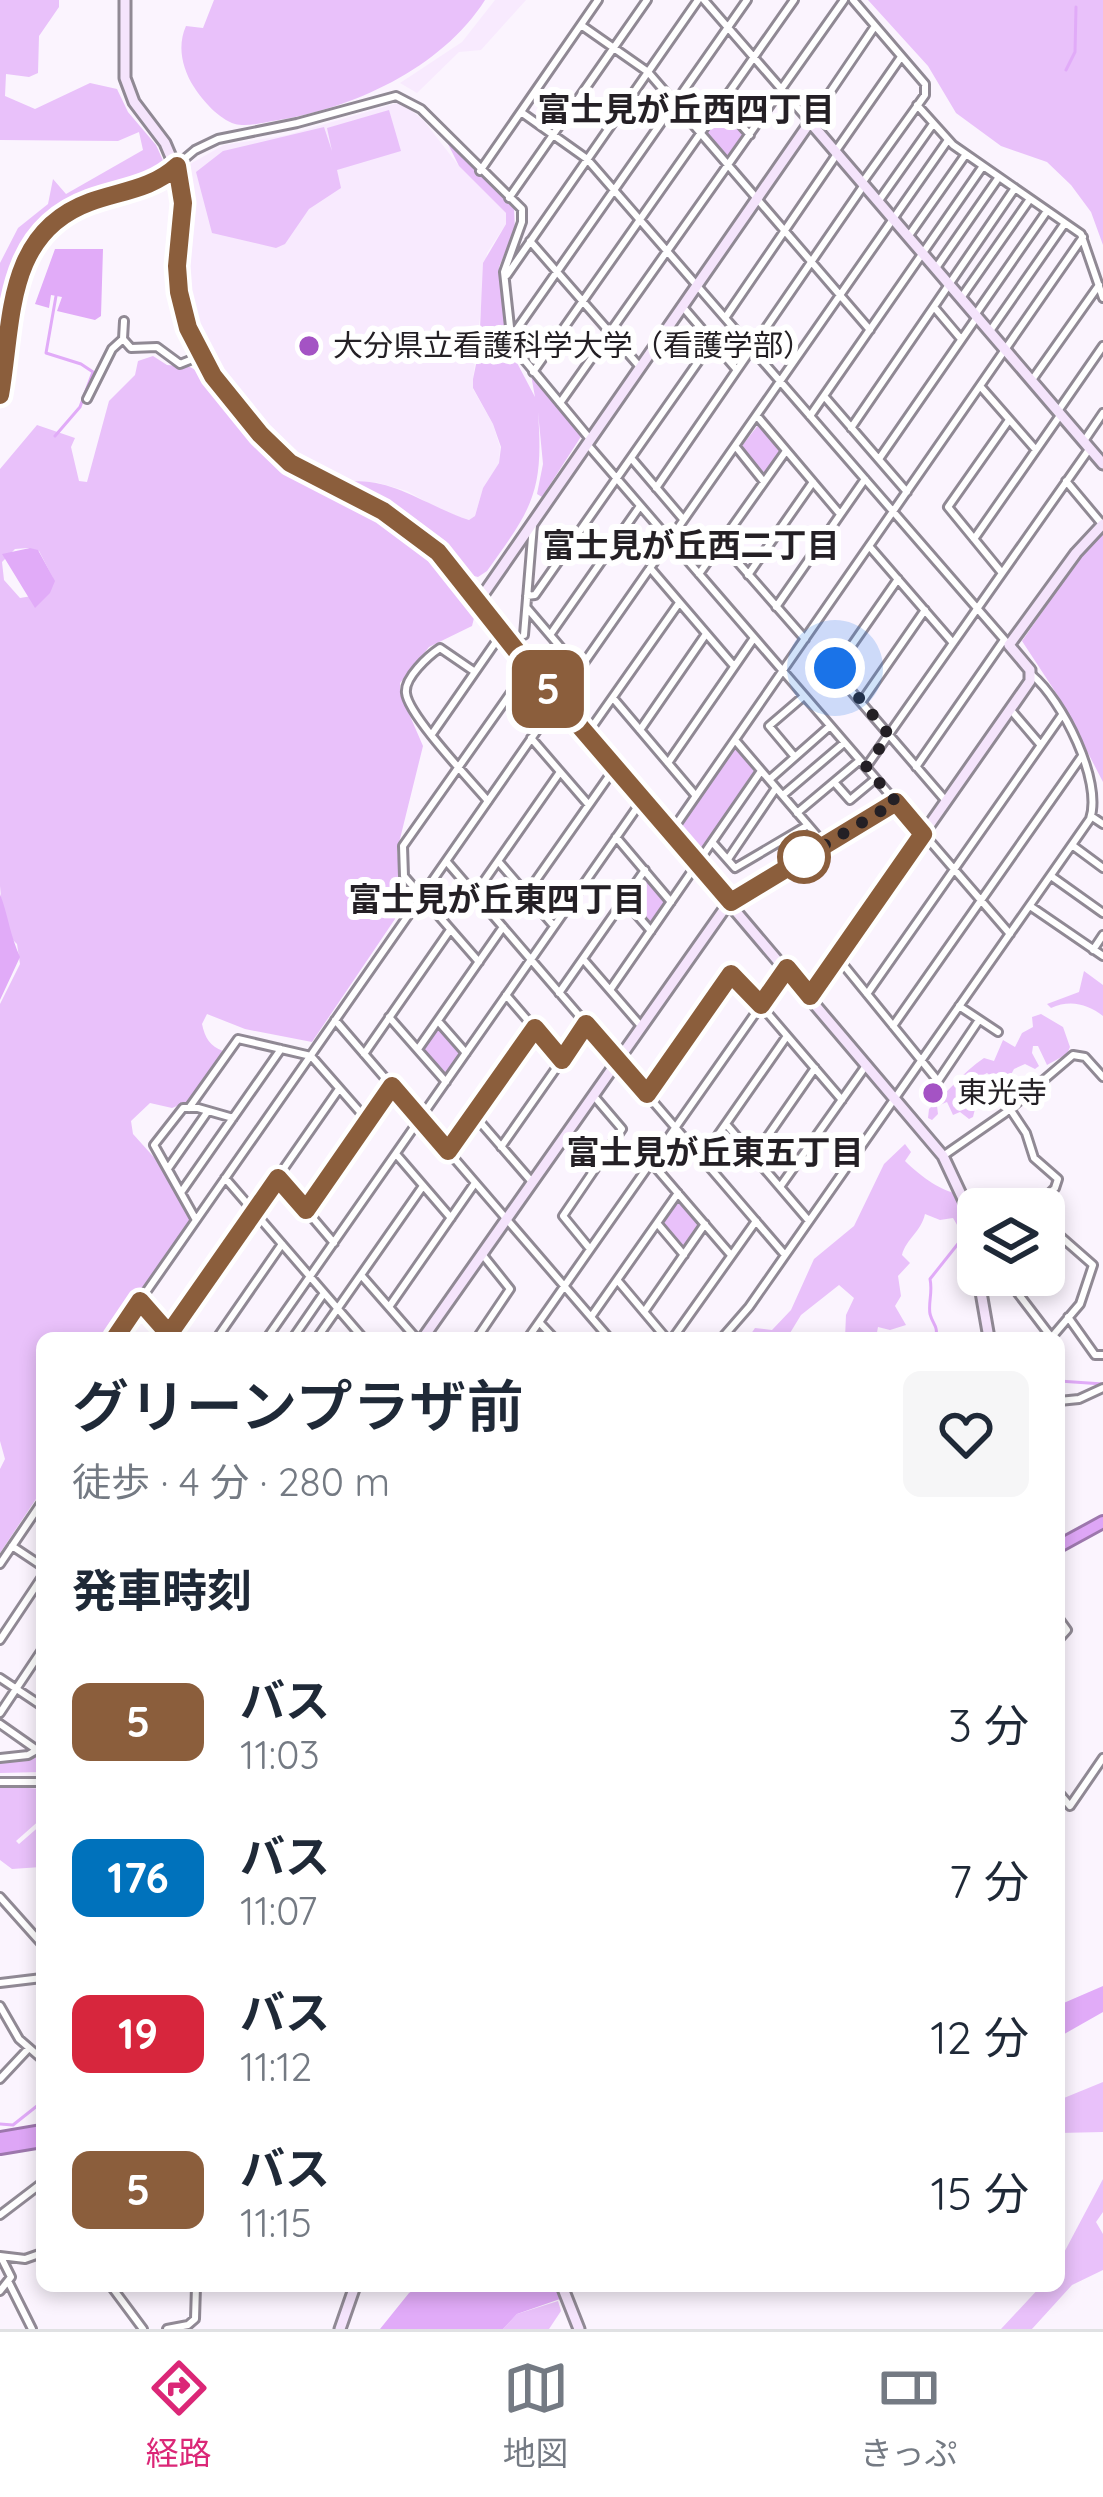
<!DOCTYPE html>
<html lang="ja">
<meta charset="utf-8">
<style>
:root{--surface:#fff;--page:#f6f6f7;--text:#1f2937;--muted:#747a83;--line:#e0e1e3;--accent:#db2777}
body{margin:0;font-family:Quicksand,"Noto Sans JP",sans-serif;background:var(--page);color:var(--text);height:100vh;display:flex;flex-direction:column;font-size:45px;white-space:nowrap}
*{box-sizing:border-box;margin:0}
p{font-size:39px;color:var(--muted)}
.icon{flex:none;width:66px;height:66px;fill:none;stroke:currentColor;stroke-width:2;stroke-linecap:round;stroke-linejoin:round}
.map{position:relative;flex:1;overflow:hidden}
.drawer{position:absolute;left:36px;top:1332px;width:1029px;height:960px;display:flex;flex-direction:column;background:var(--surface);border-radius:18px;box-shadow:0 6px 18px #0003}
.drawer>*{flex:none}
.badge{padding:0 24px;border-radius:18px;font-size:42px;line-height:78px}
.buttons{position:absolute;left:957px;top:1188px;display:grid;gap:24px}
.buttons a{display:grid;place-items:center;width:108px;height:108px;border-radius:18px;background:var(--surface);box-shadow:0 6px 18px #0003;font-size:60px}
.you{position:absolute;width:60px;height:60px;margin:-30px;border:9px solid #fff;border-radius:50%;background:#1a73e8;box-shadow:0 0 0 18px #1a73e833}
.map>.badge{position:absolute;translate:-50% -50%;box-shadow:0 0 0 6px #fff}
h2{padding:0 36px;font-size:45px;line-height:108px}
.round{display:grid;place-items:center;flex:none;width:126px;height:126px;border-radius:18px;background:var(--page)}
.overview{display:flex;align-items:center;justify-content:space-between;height:204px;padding:0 36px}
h1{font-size:57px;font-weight:600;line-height:90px}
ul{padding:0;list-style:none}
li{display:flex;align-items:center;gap:36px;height:156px;padding:0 36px}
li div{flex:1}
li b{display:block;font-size:45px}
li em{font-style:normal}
li .badge{min-width:132px;font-weight:700;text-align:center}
.dock{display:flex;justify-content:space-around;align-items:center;height:168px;border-top:3px solid var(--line);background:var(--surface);font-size:33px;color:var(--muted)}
.dock a{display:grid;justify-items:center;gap:6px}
.dock .on{color:var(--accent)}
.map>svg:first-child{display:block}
.built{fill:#f8eafe}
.green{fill:#e9c1fa;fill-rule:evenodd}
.water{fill:#e1abf8}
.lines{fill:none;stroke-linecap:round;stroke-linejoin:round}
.stream{stroke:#e1abf8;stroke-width:3}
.street-casing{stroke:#908994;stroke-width:12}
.secondary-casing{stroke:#908994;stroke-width:15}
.highway-casing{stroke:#9d77ad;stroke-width:16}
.street{stroke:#fff;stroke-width:6}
.secondary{stroke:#f5e4fc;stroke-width:9}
.highway{stroke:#dea6f6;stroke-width:10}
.line-casing{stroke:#fff;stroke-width:27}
.line{stroke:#8b5e3c;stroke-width:18}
.walk{stroke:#242025;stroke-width:12;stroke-dasharray:0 21.6}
.poi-dot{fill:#a453c4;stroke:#fff;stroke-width:4.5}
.stop-dot{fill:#fff;stroke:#8b5e3c;stroke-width:6}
.labels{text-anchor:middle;stroke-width:12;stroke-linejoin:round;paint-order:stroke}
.poi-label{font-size:30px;fill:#242025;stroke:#fff;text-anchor:start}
.neighbourhood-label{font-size:33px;font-weight:bold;fill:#242025;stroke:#fff}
</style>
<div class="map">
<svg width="1103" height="2329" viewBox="0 0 1103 2329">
<rect width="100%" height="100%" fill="#fbf4fe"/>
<path class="built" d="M495 0H526L481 50 459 52 417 93 400 83 462 42Z
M401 102 424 121 459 166 506 213V224L487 253 473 380V389L493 424 500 447 499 463 483 488 475 516 469 520 444 512 407 491 375 482H347L287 448 216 369 199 334 185 281 192 213 190 164 224 145 287 135Z"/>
<path class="green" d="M0 0H59V7L39 36 38 73 29 77 6 74 5 96 35 109 90 83 117 89 128 112 156 145 166 167 150 180 75 204 41 226 17 271 8 278C21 306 5 349 0 380V263L18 228 48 204 53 179 66 194 143 150 139 132 118 141 0 140Z
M214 0H485C441 69 352 109 273 121 262 123 246 127 235 124 219 119 203 101 194 87 182 68 177 46 186 26L203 28Z
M868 0H1103V245L1091 212 1071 185 1047 162 1001 146 956 113 928 66Z
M389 110 401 151 337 170 341 188 309 209 285 244 276 248 212 233 196 172 223 151 324 127 332 151 327 128Z
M723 110 743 135 726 158 706 134Z
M447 142 514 209 515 229 499 267 506 342 535 397 531 375 582 435 542 497 537 494 543 464 538 412C544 493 532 508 487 571L478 577 470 575 424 527 347 482C391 476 428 507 469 520L475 516 483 488 499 463 501 447 493 424 473 388V379L479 350 483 263 506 224V213L459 166Z
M153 356 167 365 190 367 199 372 231 417 289 471 407 537 475 614 472 626 429 647 400 683V693L423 746 397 851 401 881 395 919 312 1042 245 1029 207 1014 202 1024C205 1038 210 1046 223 1051L222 1057 192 1100 172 1108 150 1103 131 1121 133 1134 169 1174 191 1219 109 1338H42V1490L0 1553V1469L5 1459 0 1441V1004L20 964 17 944 4 931 0 886V469L37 425 75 438 71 447 79 481 87 482 109 401 135 375 138 361ZM28 548 39 551 53 578 44 594 20 598 4 580 2 562 15 549Z
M759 424 781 452 764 476 741 447Z
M1103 533V782L1060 699 1022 641 1079 559Z
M733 747H737L755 773 704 848 698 849 678 827Z
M644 877 668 901 654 925 629 900Z
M1084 971 1103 985V1016C1088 1004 1070 999 1051 1008L1047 1004 1079 992Z
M1041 1014 1063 1027 1070 1047 1067 1054 1047 1065 1038 1046H1033L1032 1053 1039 1066 1035 1069 1025 1064 1014 1069 1007 1082 997 1081 987 1073 972 1081 977 1101 973 1117 969 1119 960 1112 953 1115 947 1102 937 1106 938 1114 932 1120 928 1118 929 1109C948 1092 963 1072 984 1058L994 1061 1003 1040 1015 1047 1022 1033 1033 1027 1032 1017Z
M436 1027 460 1051V1056L445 1076 422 1050Z
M905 1144 911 1152 905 1161C918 1174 939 1190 955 1193L963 1227 960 1230 953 1218 940 1220 925 1214C921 1232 906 1239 902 1255L910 1263 898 1276 901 1296 895 1306 906 1325 890 1330 878 1327 876 1338H845L846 1315 854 1298 839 1285 801 1315 787 1338H748L755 1328 772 1330 791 1310 814 1259 854 1226 884 1164Z
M679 1199 700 1224 682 1250 661 1224Z
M42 1751V1772L0 1773V1761L34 1757Z
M0 1786 42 1789V1818L16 1841 19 1844 42 1824 41 1867 12 1869 0 1860Z
M1103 2082V2132L1059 2133V2100Z
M1103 2179V2212L1096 2222 1103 2234V2270L1072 2285 1032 2329H1001L1041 2286H1059V2262Z
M558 2301 561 2311 549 2329H503L517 2314Z"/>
<path class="water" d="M55 249H103L101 316 95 320 57 311 62 297 51 295 49 308 35 304Z
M30 548 38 550 55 581 50 593 35 608 2 554Z
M0 894C8 915 10 935 20 957L0 1000Z
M1103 1986V2012L1059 2037V2005Z
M420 2286H582L560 2299 517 2314 503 2329H380L409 2293Z"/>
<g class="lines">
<path class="stream" d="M1066 70 1075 52 1076 7
M55 436 80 407 93 372 81 364 46 353 56 296
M936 1338C938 1325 933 1325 930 1314 928 1302 933 1292 930 1279L961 1240
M1059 1381 1103 1384
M0 2124 13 2125 42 2102"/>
<defs>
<path id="street" d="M704 0 810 122 875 26
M853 0 925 84V95L862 183
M581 25 648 72 870 330
M722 103 750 135
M917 105 953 145 1081 234 1103 298
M521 112 587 159 1009 645
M835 152 901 57
M480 171 598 0
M509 198 647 0
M878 202 933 124
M908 237 966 154
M530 241 640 367
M936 268 999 177
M507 275 698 0
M961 298 1030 199
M682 306 737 370
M934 307 961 339
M975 315 1047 211
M725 318 837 154
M124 321 123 339 131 348 157 347 180 364 200 356
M990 331 1065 223
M512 336 747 0
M533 372 794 0
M1032 380 1099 285
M980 386 1036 450
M0 395 20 275 36 240 53 221 89 203 157 182 195 150 218 139 297 123 396 96 421 109 522 209V222L504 272 512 345 590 439
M824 396 907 492
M87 399 112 349 123 339
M560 403 844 0
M1058 411 1103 346
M757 416 840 514
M810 416 983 166
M851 428 1015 188
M1084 441 1103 413
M587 444 1010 934
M736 447 764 482
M631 458 683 519
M879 459 977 317
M1066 481 1102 524
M656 488 864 185
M974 539 1061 414
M721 543 805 639
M869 546 953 643
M650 568 734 666
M1002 573 948 507 1009 420
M699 574 786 451
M748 575 813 482
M898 579 834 671 946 801
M527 596 535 595 712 342
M776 607 865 479
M527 608 579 669
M524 635 533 525
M550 635 640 506
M475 672 440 648C428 656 404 678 406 693 408 715 471 781 488 801
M613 698 696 796
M862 701 925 610
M1010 709 1039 743
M640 730 706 634
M432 734 502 633
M587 734 679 603
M531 738 588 804
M735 740 825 845
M795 757 769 726 804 696
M668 763 754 638
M866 767 1090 448
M916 767 1004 640
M770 779 830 726
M834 782 850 800 874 780
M783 795 844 743
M797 813 859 761
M1091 816 1103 824
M671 832 1083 237
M616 837 671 902
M712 842 735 868 808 825
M1072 845 1103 868
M728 859 776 788
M498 861 554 926
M447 862 785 1255
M1051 876 1103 913
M527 893 614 769
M475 894 560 772
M624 900 651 931
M1030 906 1103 956
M1093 950 1103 935
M837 957 938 1081 979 1020
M583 959 641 1026
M479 962 404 876 403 846 529 667
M610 990 761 771
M559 993 645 870
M867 994 1062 715
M506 995 562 1060
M959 1006 998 1032
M389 1017 446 1082
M335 1020 609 1338
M438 1021 466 1053
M893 1026 1082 756
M418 1049 503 927
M364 1054 450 930
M647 1095 734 974 842 1100
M189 1108 238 1039 311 1056 368 1121
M1010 1109 1026 1133 1034 1158 1058 1179 1055 1188 1034 1209
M474 1115 532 1182
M726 1124 809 1221
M501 1147 587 1024
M448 1151 535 1028
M396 1154 451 1218
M754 1156 815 1068
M943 1156 1005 1113 1073 1055 1085 1057 1103 1077
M702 1158 787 1036
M651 1162 731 1255
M169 1167 208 1111
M278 1177 334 1243
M225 1178 363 1338
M780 1187 865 1067
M182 1191 281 1049
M306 1210 392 1086
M196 1220 154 1145 183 1108H198L233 1118
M1044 1222 1093 1265 1080 1304 1051 1338
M657 1223 684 1255
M590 1249 563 1216 622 1129 593 1095
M361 1275 416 1338
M1004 1275 1052 1338
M618 1281 666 1338
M140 1301 172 1338
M389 1307 475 1183
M644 1312 705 1224
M591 1317 678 1193
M1068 1317 1095 1355H1103
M540 1323 554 1338
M114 1338 948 140
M166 1338 339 1089
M217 1338 282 1244
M267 1338 643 799
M293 1338 324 1293
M317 1338 423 1186
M477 1338 510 1289 482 1254
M528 1338 785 971
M673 1338 756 1221
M722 1338 749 1307 1090 819C1103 781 1062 700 1032 675
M1059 1401 1079 1399 1103 1388
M12 1546 42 1566
M0 1564 42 1502
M1059 1619 1067 1630 1059 1639
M0 1640 42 1577
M0 1678 42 1706
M0 1713 42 1650
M0 1724 37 1750
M0 1758 28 1755 42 1747
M0 1782H42
M1059 1793 1070 1806 1103 1758
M0 1897 42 1944
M0 1983 42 1978
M0 2006 19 2039 42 2059
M0 2079 29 2048
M0 2215 42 2183
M0 2256 25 2259 42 2253
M9 2283 32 2329
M111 2286 143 2329
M0 2291 11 2277 1 2257
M167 2329 188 2325 195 2319 196 2286"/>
<path id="secondary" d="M125 0V78L134 102 165 143 179 176 183 203 178 280 186 322 208 369 283 457 390 516 438 552 534 673 943 1156 965 1203 978 1274
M478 602 810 122 1103 464
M810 996 1030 681V670L1009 645 1076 553 1103 524
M978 1275 989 1338
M423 1338 725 908 895 802
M562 2286 579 2329
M340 2329 355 2286"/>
<path id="highway" d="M1059 1546 1103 1522
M0 2138 42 2131
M0 2148 42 2141"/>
</defs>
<use href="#street" class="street-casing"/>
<use href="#secondary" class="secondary-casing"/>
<use href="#highway" class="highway-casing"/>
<use href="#street" class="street"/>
<use href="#secondary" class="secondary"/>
<use href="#highway" class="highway"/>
</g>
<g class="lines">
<defs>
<path id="line" d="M0 395C13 320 5 233 90 202 120 191 152 189 177 166L183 203 177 266 179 292 188 328 213 376 260 434 290 463 383 511 438 552 534 673 731 902 896 802 923 834 810 996 787 968 761 1005 731 974 647 1094 586 1024 562 1060 535 1028 448 1151 392 1086 306 1210 278 1178 169 1334 140 1301 115 1338"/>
</defs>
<use href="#line" class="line-casing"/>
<use href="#line" class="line"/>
<path class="walk" d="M804 857 796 862 896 802 866 767 889 735 835 668"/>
</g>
<g class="poi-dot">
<circle cx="309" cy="346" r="12"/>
<circle cx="933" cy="1093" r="12"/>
</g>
<circle class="stop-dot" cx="804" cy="857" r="24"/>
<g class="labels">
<g class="poi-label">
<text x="333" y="356">大分県立看護科学大学（看護学部）</text>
<text x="957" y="1103">東光寺</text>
</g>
<g class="neighbourhood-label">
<text x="686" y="121">富士見が丘西四丁目</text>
<text x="691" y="557">富士見が丘西二丁目</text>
<text x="497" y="911">富士見が丘東四丁目</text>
<text x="715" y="1164">富士見が丘東五丁目</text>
</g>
</g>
</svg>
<div class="buttons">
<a><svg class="icon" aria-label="layers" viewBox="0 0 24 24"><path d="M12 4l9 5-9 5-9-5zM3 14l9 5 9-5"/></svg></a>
</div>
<div class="you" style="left:835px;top:668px"></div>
<b class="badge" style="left:548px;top:689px;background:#8b5e3c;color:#fff">5</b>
<section class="drawer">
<div class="overview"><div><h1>グリーンプラザ前</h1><p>徒歩 · 4 分 · 280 m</p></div><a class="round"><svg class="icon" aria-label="heart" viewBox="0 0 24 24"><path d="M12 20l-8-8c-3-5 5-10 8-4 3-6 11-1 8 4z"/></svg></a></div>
<h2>発車時刻</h2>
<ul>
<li><span class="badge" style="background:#8b5e3c;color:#fff">5</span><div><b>バス</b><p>11:03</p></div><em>3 分</em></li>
<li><span class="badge" style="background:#0072bc;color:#fff">176</span><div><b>バス</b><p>11:07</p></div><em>7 分</em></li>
<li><span class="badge" style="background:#d7263d;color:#fff">19</span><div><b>バス</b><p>11:12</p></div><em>12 分</em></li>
<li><span class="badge" style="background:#8b5e3c;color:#fff">5</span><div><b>バス</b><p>11:15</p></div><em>15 分</em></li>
</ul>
</section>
</div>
<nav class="dock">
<a class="on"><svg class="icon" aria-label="directions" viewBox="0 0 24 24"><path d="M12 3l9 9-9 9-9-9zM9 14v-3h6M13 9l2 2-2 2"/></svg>経路</a>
<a><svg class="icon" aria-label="map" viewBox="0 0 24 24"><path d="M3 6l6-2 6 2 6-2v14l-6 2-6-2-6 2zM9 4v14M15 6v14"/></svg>地図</a>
<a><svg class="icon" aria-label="tickets" viewBox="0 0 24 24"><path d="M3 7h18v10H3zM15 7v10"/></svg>きっぷ</a>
</nav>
